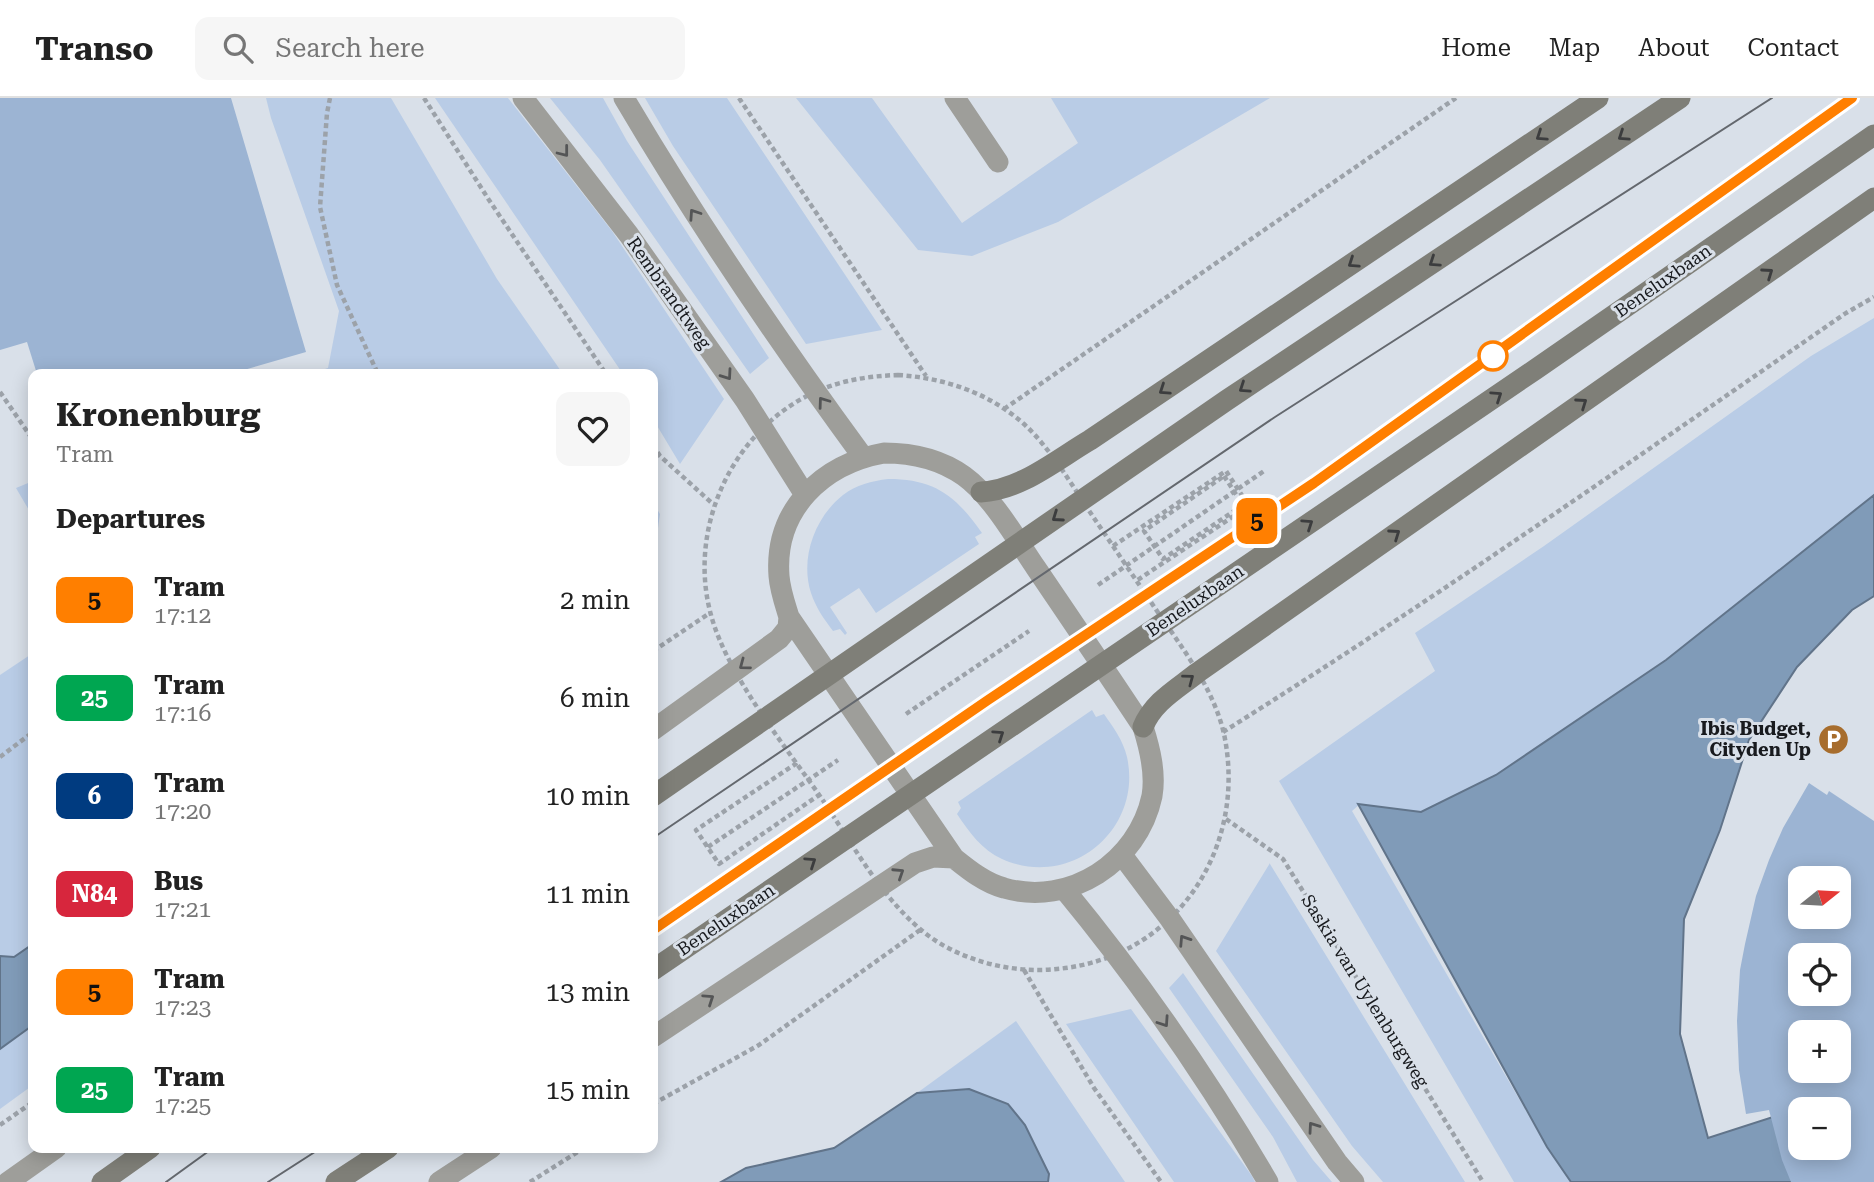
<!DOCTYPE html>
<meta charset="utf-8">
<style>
:root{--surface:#fff;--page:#f6f6f6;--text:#222;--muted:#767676;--line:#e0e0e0}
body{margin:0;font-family:"Roboto Serif",serif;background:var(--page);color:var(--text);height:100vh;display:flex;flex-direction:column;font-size:26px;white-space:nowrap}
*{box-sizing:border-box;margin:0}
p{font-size:23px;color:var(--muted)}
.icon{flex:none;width:38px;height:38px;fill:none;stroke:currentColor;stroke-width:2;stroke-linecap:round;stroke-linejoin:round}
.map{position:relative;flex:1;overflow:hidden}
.panel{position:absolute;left:28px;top:271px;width:630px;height:784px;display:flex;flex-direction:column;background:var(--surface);border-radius:14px;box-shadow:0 4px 18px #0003}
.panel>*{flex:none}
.badge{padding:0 14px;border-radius:10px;font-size:24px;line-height:46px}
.needle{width:46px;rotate:72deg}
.buttons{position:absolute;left:1788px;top:768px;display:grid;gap:14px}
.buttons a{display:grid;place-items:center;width:63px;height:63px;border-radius:14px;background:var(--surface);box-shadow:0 4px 18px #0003;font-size:35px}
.map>.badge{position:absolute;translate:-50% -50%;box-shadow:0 0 0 4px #fff}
h2{padding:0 28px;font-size:26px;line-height:63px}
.round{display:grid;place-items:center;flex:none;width:74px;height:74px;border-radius:14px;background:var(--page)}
.head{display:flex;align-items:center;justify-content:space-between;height:119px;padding:0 28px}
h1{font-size:33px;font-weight:700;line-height:52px}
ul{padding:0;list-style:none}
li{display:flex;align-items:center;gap:21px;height:98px;padding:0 28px}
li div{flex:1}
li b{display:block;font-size:26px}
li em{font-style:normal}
li .badge{min-width:77px;font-weight:700;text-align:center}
header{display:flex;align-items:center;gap:42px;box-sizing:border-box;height:98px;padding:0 35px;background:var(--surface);border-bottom:2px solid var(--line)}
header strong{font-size:33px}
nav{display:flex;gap:38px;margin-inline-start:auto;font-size:24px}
.search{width:490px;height:63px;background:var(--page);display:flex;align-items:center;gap:18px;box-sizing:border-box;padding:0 24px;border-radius:14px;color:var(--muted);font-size:26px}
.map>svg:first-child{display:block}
.green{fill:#b9cce6}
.water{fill:#809bb8;stroke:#61748a;stroke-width:2}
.building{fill:#9cb4d3;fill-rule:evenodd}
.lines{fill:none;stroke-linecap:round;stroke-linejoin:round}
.path{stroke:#9ca2a9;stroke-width:4.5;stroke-dasharray:5 3.5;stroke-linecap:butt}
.service{stroke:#9e9e9a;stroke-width:21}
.tertiary{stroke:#9e9e9a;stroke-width:21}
.secondary{stroke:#7f7f78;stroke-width:21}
.tram{stroke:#64686e;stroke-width:2}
.oneway{stroke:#3c3d3e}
.oneway2{stroke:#545556}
.line-casing{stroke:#fff;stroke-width:16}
.line{stroke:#ff7f00;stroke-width:10}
.stop-dot{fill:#fff;stroke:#ff7f00;stroke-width:3.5}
.labels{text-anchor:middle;stroke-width:6;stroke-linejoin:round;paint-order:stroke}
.street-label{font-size:18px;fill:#181a1e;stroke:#d9e0e9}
.poi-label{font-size:18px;font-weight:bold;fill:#181a1e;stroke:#d9e0e9;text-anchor:end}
</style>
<header>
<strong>Transo</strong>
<div class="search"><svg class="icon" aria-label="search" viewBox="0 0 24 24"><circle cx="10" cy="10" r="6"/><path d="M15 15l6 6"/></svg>Search here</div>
<nav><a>Home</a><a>Map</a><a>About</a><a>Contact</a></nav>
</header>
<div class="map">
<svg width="1874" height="1084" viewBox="0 0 1874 1084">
<rect width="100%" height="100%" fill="#d9e0e9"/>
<path class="green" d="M266 0H391L497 181 563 276H309L328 270 339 213 271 20Z
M435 0H508L612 133 724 301 680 366 653 321V276H623Z
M550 0H603L627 43 769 260 750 276 600 62Z
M645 0H727L882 232 806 246 673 48Z
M796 0H872L962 125 1078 45 1051 0H1270L1058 124 972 158 918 152Z
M1874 220V397L1666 562 1496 677 1421 714 1360 706 1352 713 1547 1049 1571 1084H1514L1279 683 1435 573 1415 535 1544 448 1811 258Z
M888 381C935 381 956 398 982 435L975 439 979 446 876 515 859 490 830 509 847 535 845 537 840 531 833 533C824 521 816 510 811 495 800 461 814 420 843 397 856 387 872 383 888 381Z
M33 383V419L16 390Z
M653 405 660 416 653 466Z
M33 555V846L14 859 0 858V577Z
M1092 612 1096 619 1104 616C1113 629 1123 642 1127 659 1143 731 1071 792 1002 761 982 752 969 734 957 716L961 710 958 704Z
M1270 765V766L1465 1084H1383L1352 1048 1216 853Z
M1183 875 1313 1062 1332 1084H1297L1273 1039 1169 890Z
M1131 911 1252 1078 1255 1084H1174L1066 926Z
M1016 923 1125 1084H1048L1049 1076 1025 1027 1008 1006 969 991 917 995Z
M33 927V987L0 1011V951Z"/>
<path class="water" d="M1874 397V498L1852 512 1797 569 1749 642 1720 732 1684 821 1680 936 1708 1040 1776 1018 1795 1084H1571L1547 1049 1358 706 1421 714 1496 677 1666 562Z
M33 846V927L0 951V858L14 859Z
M969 991 1008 1006 1025 1027 1049 1076 1048 1084H721L746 1070 834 1050 917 995Z"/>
<path class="building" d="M0 0H231L306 254 230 276H37L27 244 0 252Z
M1809 685 1827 697 1829 693 1874 723V1084H1791L1782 1062 1769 1012 1746 1016 1739 972 1737 923 1740 872 1745 846 1756 798 1769 762 1783 730ZM1801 780H1839V819H1801ZM1801 858H1839V896H1801ZM1801 934H1839V973H1801ZM1801 1012H1839V1050H1801Z"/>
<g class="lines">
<path class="path" d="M330 0 327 15 320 109 337 187 378 276
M424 0 489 102 606 276
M739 0 926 278
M898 277C945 280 989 295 1024 326 1053 353 1074 391 1096 423 1117 454 1138 485 1159 516 1184 552 1214 592 1224 636 1248 750 1176 860 1057 871 1011 876 956 862 920 831 879 796 852 745 822 701 786 649 727 577 711 517 687 430 732 332 815 294 842 282 869 278 898 277Z
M0 294 33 342
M1004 311 1456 0
M653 347 660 358 714 407
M1224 378 1243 407 1163 461 1144 433Z
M1113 448 1226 373 1249 408 1136 483
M1098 487 1264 373
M653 553 710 515
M906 616 1029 533
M1223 634C1435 501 1640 357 1846 215L1874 199
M0 659 33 634
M797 665 696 732 719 766 819 697
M1226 721 1283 761 1483 1084
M708 749 838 662
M1024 872 1094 990 1161 1084
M653 1006 759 947 920 832
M0 1027 33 1004
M530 1084 584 1050"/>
<path class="service" d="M955 0 998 64"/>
<path class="tertiary" d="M523 0 629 137 745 302 805 397
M624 0C697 124 778 243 863 359
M884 355C914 355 940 361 964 378 993 399 1016 441 1036 470 1072 523 1108 576 1143 629 1150 651 1156 675 1152 698 1138 764 1070 809 1004 790 985 785 969 772 954 760L789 519C785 506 780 492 779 478 774 411 823 366 884 355Z
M653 632 779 541 788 530 789 519
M1122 757 1170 821 1337 1064 1354 1084
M1064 791C1139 882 1208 981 1268 1084
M653 939 915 765 933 759 954 760
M8 1084 56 1050
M439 1084 491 1050"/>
<path class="secondary" d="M981 394C1021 392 1056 362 1090 342L1598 0
M1143 629C1153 604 1177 591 1197 575L1874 100
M653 698 1227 302 1680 0
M653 872 1536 271 1874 37
M102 1084 150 1050
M336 1084 388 1050"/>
<path class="tram" d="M653 740 1275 319 1772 0
M653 832 988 602 1314 385 1852 0
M166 1084 213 1050
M268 1084 321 1050"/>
</g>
<defs><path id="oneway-chevron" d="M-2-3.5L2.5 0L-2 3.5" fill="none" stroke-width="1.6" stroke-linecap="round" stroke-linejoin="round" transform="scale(1.75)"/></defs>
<g class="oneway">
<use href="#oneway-chevron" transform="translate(1541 38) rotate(146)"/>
<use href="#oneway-chevron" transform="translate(1623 38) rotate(146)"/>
<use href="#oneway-chevron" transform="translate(1434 164) rotate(146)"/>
<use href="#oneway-chevron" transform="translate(1353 165) rotate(146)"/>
<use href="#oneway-chevron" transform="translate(1768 175) rotate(-35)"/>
<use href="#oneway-chevron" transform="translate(1244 290) rotate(146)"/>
<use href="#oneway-chevron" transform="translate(1164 292) rotate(146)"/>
<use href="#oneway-chevron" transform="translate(1497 298) rotate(-34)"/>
<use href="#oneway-chevron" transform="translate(1582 305) rotate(-35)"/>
<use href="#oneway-chevron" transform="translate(1057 419) rotate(145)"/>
<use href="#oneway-chevron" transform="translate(1308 426) rotate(-34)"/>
<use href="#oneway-chevron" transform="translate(1395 436) rotate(-35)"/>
<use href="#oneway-chevron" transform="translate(1189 581) rotate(-37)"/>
<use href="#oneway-chevron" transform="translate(999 637) rotate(-34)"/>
<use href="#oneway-chevron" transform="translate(811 764) rotate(-34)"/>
</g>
<g class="oneway2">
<use href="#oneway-chevron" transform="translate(564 54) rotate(52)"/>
<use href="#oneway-chevron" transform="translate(694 116) rotate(-124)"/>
<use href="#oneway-chevron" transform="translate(727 277) rotate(55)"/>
<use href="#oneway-chevron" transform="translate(823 304) rotate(-126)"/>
<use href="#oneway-chevron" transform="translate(744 567) rotate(143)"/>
<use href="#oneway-chevron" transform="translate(899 775) rotate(-33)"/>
<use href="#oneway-chevron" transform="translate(1184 842) rotate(-123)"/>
<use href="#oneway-chevron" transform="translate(709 901) rotate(-34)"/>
<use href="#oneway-chevron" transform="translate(1164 924) rotate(56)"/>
<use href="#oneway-chevron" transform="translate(1313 1029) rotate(-125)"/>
</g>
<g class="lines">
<defs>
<path id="line" d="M653 832 988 602 1314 385 1852 0"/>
</defs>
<use href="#line" class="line-casing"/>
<use href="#line" class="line"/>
</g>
<defs>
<symbol id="parking-disc" viewBox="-11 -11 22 22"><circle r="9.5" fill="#a76d2d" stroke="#d9e0e9"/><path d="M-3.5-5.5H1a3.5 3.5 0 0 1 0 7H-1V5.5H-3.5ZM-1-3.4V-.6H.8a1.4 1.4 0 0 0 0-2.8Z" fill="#fff"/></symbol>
</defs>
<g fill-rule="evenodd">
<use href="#parking-disc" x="1816" y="624" width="35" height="35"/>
</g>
<circle class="stop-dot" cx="1493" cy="258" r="14"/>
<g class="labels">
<g class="street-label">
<text transform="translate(1663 183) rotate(-35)" y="6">Beneluxbaan</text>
<text transform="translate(669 195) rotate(55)" y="6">Rembrandtweg</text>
<text transform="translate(1195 503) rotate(-34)" y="6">Beneluxbaan</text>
<text transform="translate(726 822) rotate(-34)" y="6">Beneluxbaan</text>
<text transform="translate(1365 893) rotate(58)" y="6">Saskia van Uylenburgweg</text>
</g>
<g class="poi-label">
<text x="1811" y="637">Ibis Budget,<tspan x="1811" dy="21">Cityden Up</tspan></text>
</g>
</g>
</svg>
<div class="buttons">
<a><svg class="needle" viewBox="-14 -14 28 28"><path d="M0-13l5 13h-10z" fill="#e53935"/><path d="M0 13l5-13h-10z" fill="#767676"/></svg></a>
<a><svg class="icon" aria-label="locate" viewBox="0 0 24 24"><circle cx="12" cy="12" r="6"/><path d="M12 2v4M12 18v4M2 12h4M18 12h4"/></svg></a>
<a>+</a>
<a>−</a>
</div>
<b class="badge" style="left:1257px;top:423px;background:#ff7f00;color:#111">5</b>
<section class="panel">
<div class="head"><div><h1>Kronenburg</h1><p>Tram</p></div><a class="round"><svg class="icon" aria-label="heart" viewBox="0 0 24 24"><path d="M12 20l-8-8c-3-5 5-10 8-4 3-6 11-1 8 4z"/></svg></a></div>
<h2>Departures</h2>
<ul>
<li><span class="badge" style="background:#ff7f00;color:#111">5</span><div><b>Tram</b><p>17:12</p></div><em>2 min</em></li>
<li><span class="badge" style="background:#00a651;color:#fff">25</span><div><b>Tram</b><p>17:16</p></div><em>6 min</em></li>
<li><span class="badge" style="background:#003b80;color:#fff">6</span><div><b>Tram</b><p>17:20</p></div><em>10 min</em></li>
<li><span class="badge" style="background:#d7263d;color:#fff">N84</span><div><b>Bus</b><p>17:21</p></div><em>11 min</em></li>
<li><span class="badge" style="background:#ff7f00;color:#111">5</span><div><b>Tram</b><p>17:23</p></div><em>13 min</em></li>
<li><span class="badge" style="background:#00a651;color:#fff">25</span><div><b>Tram</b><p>17:25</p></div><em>15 min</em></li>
</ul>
</section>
</div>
